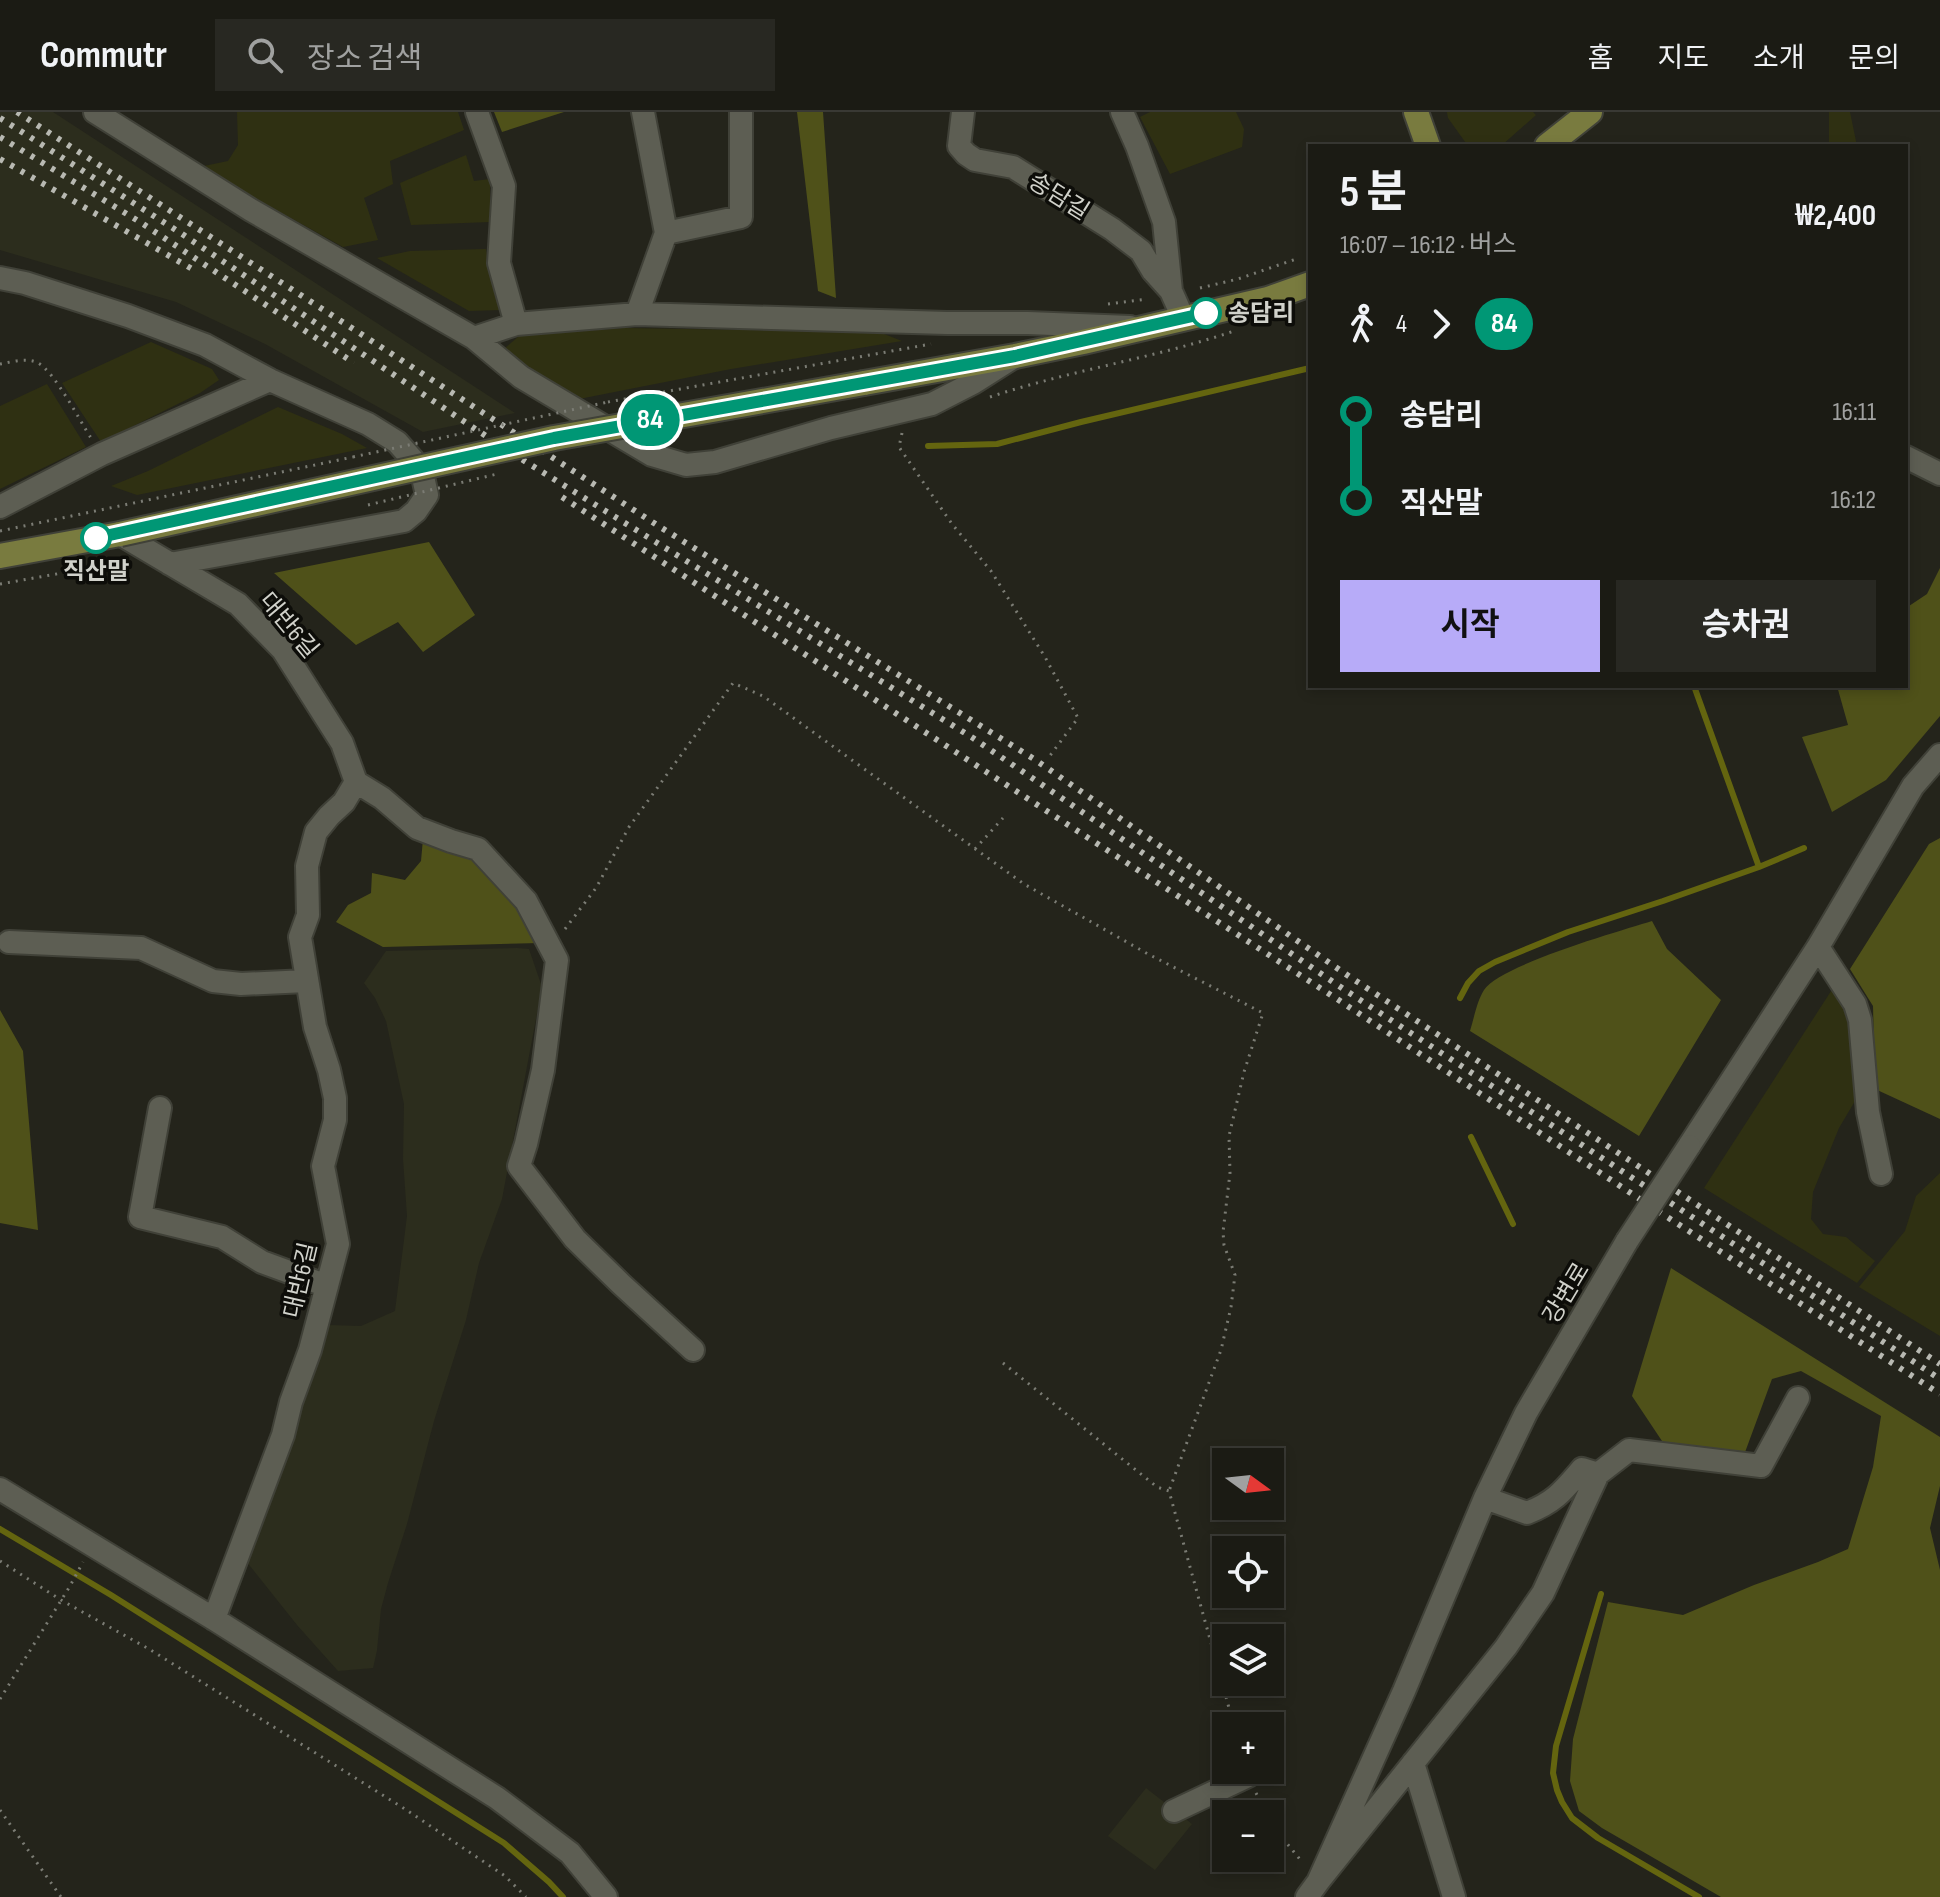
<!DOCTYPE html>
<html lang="ko">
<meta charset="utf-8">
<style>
:root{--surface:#1b1b14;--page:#282822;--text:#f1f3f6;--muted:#a0a1a0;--line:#393934;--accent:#b7abf8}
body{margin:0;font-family:"Sofia Sans Condensed","Noto Sans KR",sans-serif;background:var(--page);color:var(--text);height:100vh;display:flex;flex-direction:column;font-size:30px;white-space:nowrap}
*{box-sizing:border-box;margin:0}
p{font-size:26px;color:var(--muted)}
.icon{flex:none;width:44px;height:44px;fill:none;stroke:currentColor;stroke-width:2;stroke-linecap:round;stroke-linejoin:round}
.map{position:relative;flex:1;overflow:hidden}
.panel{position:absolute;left:1308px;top:32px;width:600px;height:544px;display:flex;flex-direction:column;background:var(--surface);border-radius:0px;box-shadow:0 4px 12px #0003,0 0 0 2px var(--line)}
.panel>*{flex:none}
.badge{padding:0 16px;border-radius:26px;font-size:28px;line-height:52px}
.needle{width:52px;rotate:105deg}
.buttons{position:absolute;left:1212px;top:1336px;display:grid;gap:16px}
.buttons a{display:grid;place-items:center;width:72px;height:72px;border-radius:0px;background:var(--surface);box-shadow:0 4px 12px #0003,0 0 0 2px var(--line);font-size:40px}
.map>.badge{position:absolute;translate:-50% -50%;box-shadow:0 0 0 4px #fff}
.legs{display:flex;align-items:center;gap:12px;height:88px;padding:0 32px;font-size:26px}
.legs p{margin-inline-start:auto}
.overview{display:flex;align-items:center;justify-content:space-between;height:136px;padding:0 32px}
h1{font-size:44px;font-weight:700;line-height:60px}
.button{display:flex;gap:16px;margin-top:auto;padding:16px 32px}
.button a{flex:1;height:92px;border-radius:0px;background:var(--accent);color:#111;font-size:32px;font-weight:700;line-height:92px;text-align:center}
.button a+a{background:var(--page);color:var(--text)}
ul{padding:0 32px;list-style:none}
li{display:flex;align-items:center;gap:28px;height:88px;font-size:30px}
li i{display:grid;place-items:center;width:12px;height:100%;margin:0 10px;background:currentColor}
li i::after{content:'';width:20px;height:20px;margin:-10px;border:6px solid;border-radius:50%;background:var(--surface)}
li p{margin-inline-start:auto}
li:first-child i{background:linear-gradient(#0000 50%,currentColor 0)}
li:last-child i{background:linear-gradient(currentColor 50%,#0000 0)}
header{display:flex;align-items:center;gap:48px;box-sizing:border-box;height:112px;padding:0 40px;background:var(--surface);border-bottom:2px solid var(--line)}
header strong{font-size:38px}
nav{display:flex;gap:44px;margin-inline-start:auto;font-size:28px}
.search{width:560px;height:72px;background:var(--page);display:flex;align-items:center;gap:20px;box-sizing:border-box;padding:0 28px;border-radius:0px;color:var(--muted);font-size:30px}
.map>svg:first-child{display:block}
.built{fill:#2c2d1d}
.green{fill:#2f3012}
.forest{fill:#4f5119}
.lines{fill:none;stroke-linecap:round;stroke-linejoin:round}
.stream{stroke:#64650f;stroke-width:6}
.minor-casing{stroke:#404138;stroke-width:26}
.major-casing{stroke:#404138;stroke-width:28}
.path{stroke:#7b7c74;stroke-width:3;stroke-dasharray:2 6;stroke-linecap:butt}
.minor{stroke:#5d5e53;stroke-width:22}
.major{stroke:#797b3f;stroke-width:24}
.rail{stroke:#b8b9b2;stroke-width:6;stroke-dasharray:4 8;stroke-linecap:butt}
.minor-bridge-casing{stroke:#404138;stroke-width:26;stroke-linecap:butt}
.major-bridge-casing{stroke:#404138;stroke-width:28;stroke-linecap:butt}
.path-bridge{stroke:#7b7c74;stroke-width:3;stroke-dasharray:2 6;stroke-linecap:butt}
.minor-bridge{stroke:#5d5e53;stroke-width:22}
.major-bridge{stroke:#797b3f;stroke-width:24}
.line-1-casing{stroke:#fff;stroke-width:18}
.line-1{stroke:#009775;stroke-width:12}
.stop-1-dot{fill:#fff;stroke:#009775;stroke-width:4}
.labels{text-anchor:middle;stroke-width:7;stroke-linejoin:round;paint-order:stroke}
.street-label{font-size:24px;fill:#d1d2cb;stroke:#0d0d09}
.stop-label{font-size:24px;font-weight:bold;fill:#d1d2cb;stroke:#0d0d09;text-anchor:start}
</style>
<header>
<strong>Commutr</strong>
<div class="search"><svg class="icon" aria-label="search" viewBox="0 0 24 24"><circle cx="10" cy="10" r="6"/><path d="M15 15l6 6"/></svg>장소 검색</div>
<nav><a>홈</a><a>지도</a><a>소개</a><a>문의</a></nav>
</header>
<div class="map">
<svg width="1940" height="1785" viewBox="0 0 1940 1785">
<rect width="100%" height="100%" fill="#24241b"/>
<path class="built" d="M0 0H53L515 301 423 320 265 232 176 190 0 138Z
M517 836 529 837 542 875 502 1087 479 1151 466 1208 434 1309 407 1412 388 1471 381 1497 377 1538 373 1556 338 1559 297 1513 246 1449 328 1213 361 1214 395 1199 407 1104 403 1047 404 992 386 909 375 886 364 871 386 839Z
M1146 1676 1192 1712 1155 1758 1108 1724Z"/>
<path class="green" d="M237 0H458L464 18 390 49 393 72 364 86 378 128 343 135 199 55 228 49 238 33Z
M1150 0H1236L1244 17 1242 35 1170 62 1140 5Z
M1447 0H1533L1536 3 1501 34H1468L1448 6Z
M1829 0H1850L1857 34H1829Z
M466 43 474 69 490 67V110L411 113 400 71Z
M486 137 490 161 501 198 469 199 377 146 410 139Z
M625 216 879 220 902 229 731 257 569 289 514 248 505 236 519 224Z
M151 230 212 257 219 268 200 281 101 330 62 271Z
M47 272 86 335 0 377V294Z
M278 295 342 322 367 336 137 383 111 374 148 359Z
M1833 876 1843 891 1852 911 1855 989 1839 1016 1813 1080 1811 1107 1823 1122 1846 1125 1875 1149 1857 1171 1704 1076Z
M1940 1061V1224L1859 1175 1905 1119 1916 1084Z"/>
<path class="forest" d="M494 0H564L502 20Z
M797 0H823L836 186 818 179Z
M429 430 475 503 423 540 398 510 356 533 274 461Z
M1940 456V604L1886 668 1832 700 1802 625 1848 613 1837 574H1906V496L1927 482Z
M1940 726V1007L1875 977 1873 894 1850 857 1929 732Z
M423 727 475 742 522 795 540 831 383 835 336 810 348 793 371 781 372 761 405 768 421 749Z
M1652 809 1667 837 1721 888 1639 1024 1470 919C1474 906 1477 889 1484 878 1500 853 1620 819 1652 809Z
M0 898 23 939 38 1118 0 1111Z
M1671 1156 1940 1325V1374L1930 1416 1940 1458V1785H1721L1602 1716 1579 1699 1570 1669 1573 1627 1608 1490 1683 1503 1754 1473 1818 1450 1848 1437 1873 1355 1881 1304 1801 1259 1772 1267 1744 1343 1666 1335 1632 1284Z"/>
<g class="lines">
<path class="stream" d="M928 334 997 332 1081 310 1310 256
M1694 574 1759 755
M1460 886 1468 871 1479 859 1495 850 1568 820 1663 789 1759 755 1804 736
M1471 1025 1513 1112
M0 1417 111 1483 504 1731 549 1770 563 1785
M1601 1482 1556 1634 1553 1661 1557 1678 1562 1690 1572 1706 1598 1726 1699 1785"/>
<defs>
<path id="minor" d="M95 0 251 98 474 226 521 265 652 343 686 353 715 350 831 316 932 292 973 271 1014 245
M477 0 504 74 499 151 516 212
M963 0 959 34 966 42 975 48 1013 55 1112 117 1141 139 1153 159 1171 179
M1122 0 1137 34 1164 110 1171 179 1183 206
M666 121 741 105V0
M0 166 25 171 128 204 205 233 270 268 368 312 397 330 413 348 423 365 427 383 416 399 404 409 170 452
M637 202 666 121 643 0
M474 226 516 212 637 202 947 211H1028L1130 215
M1906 345 1940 362
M0 395 102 342 270 268
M120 422 238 492 283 538 342 631 356 670 344 690 329 704 316 720 307 754 308 803 300 825 315 915 329 958 335 986V1008L323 1054 338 1132 310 1238 291 1290 283 1323 214 1507
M356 670 382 686 417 716 451 729 478 737 526 789 557 848 543 958 526 1032 519 1054 575 1127 621 1172 693 1238
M9 830 141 836 213 869 241 872 306 869
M1818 835 1855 892 1860 908 1868 1000 1881 1062
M160 996 140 1105 222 1125 262 1150 327 1174
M1689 1034 1818 835 1913 674 1940 643
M0 1377 214 1507 497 1686 570 1741 606 1785
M1485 1386 1527 1401C1555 1390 1563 1379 1582 1357L1598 1362
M1413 1651 1454 1785
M1174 1699 1248 1664
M1318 1770 1506 1535 1543 1481 1598 1362 1629 1338 1761 1354 1798 1286
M1307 1785 1318 1770 1404 1579 1485 1386 1526 1301 1627 1129"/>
<path id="major" d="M1416 0 1428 34
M1547 34 1590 0
M864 271 1015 244 1083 230 1268 187 1310 172
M0 444 120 422"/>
</defs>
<use href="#minor" class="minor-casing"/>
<use href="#major" class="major-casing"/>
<path class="path" d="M1200 176 1238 167 1299 146
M1108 192 1147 187
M0 252C12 250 27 245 38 251 54 259 80 309 91 326
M990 285C1071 258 1156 246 1237 218
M608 290 931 232
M902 321 899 335 952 412 991 459 1045 545 1078 606 1049 645
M0 419 353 345
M0 472 96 455
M975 737 1003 706
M565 817 596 776 629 715 733 571 763 584 1024 772 1148 842 1263 901 1244 960 1229 1024 1230 1061 1223 1120 1224 1133 1235 1163 1231 1195 1221 1238 1169 1379
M1003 1251 1157 1375 1169 1379 1234 1614
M0 1449 61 1488 149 1537 405 1697 505 1764 526 1785
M0 1587 70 1474 83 1450
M1256 1681 1267 1702
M0 1698 61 1785
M1270 1706 1280 1723 1303 1751"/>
<use href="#minor" class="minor"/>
<use href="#major" class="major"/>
<path class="rail" d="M17 0 657 413 1034 647 1350 865 1940 1252
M0 6 179 120 510 340 973 626 1345 878 1940 1267
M0 25 140 110 354 251
M0 47 194 158
M562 385 1337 887 1661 1101 1940 1282"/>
<defs>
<path id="minor-bridge" d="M1627 1129 1689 1034"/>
<path id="major-bridge" d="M120 422 554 326 864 271"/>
</defs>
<use href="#minor-bridge" class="minor-bridge-casing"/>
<use href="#major-bridge" class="major-bridge-casing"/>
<path class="path-bridge" d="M353 345 608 290
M368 393 497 362"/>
<use href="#minor-bridge" class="minor-bridge"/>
<use href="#major-bridge" class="major-bridge"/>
</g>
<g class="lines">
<defs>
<path id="line-1" d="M96 426 554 326 1015 244 1206 201"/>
</defs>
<use href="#line-1" class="line-1-casing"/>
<use href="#line-1" class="line-1"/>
</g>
<g class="stop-1-dot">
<circle cx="1206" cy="201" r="14"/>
<circle cx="96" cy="426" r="14"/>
</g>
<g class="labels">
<g class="street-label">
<text transform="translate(1059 84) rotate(32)" y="8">송담길</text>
<text transform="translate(289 513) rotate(50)" y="8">대반6길</text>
<text transform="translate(300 1168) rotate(-77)" y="8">대반6길</text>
<text transform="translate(1566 1181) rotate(-59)" y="8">강변로</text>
</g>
<g class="stop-label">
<text x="1228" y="209">송담리</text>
<text x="96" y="467" text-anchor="middle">직산말</text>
</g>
</g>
</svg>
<div class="buttons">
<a><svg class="needle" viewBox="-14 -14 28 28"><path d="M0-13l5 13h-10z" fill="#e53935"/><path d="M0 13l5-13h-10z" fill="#a0a1a0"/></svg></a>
<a><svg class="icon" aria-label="locate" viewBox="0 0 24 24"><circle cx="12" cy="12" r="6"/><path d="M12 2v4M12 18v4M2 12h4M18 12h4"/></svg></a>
<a><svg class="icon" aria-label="layers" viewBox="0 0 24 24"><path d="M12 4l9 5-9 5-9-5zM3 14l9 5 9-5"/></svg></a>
<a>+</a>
<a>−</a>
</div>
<b class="badge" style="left:650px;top:308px;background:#009775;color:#fff">84</b>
<section class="panel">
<div class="overview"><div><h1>5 분</h1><p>16:07 – 16:12 · 버스</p></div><b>₩2,400</b></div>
<div class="legs"><svg class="icon" aria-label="walk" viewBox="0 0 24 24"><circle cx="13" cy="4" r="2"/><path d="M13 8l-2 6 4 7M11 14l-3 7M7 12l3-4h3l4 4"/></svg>4<svg class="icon" aria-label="forward" viewBox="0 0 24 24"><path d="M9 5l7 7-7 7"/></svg><b class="badge" style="background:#009775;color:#fff">84</b></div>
<ul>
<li><i style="color:#009775"></i><b>송담리</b><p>16:11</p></li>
<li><i style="color:#009775"></i><b>직산말</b><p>16:12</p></li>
</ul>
<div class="button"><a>시작</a><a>승차권</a></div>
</section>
</div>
